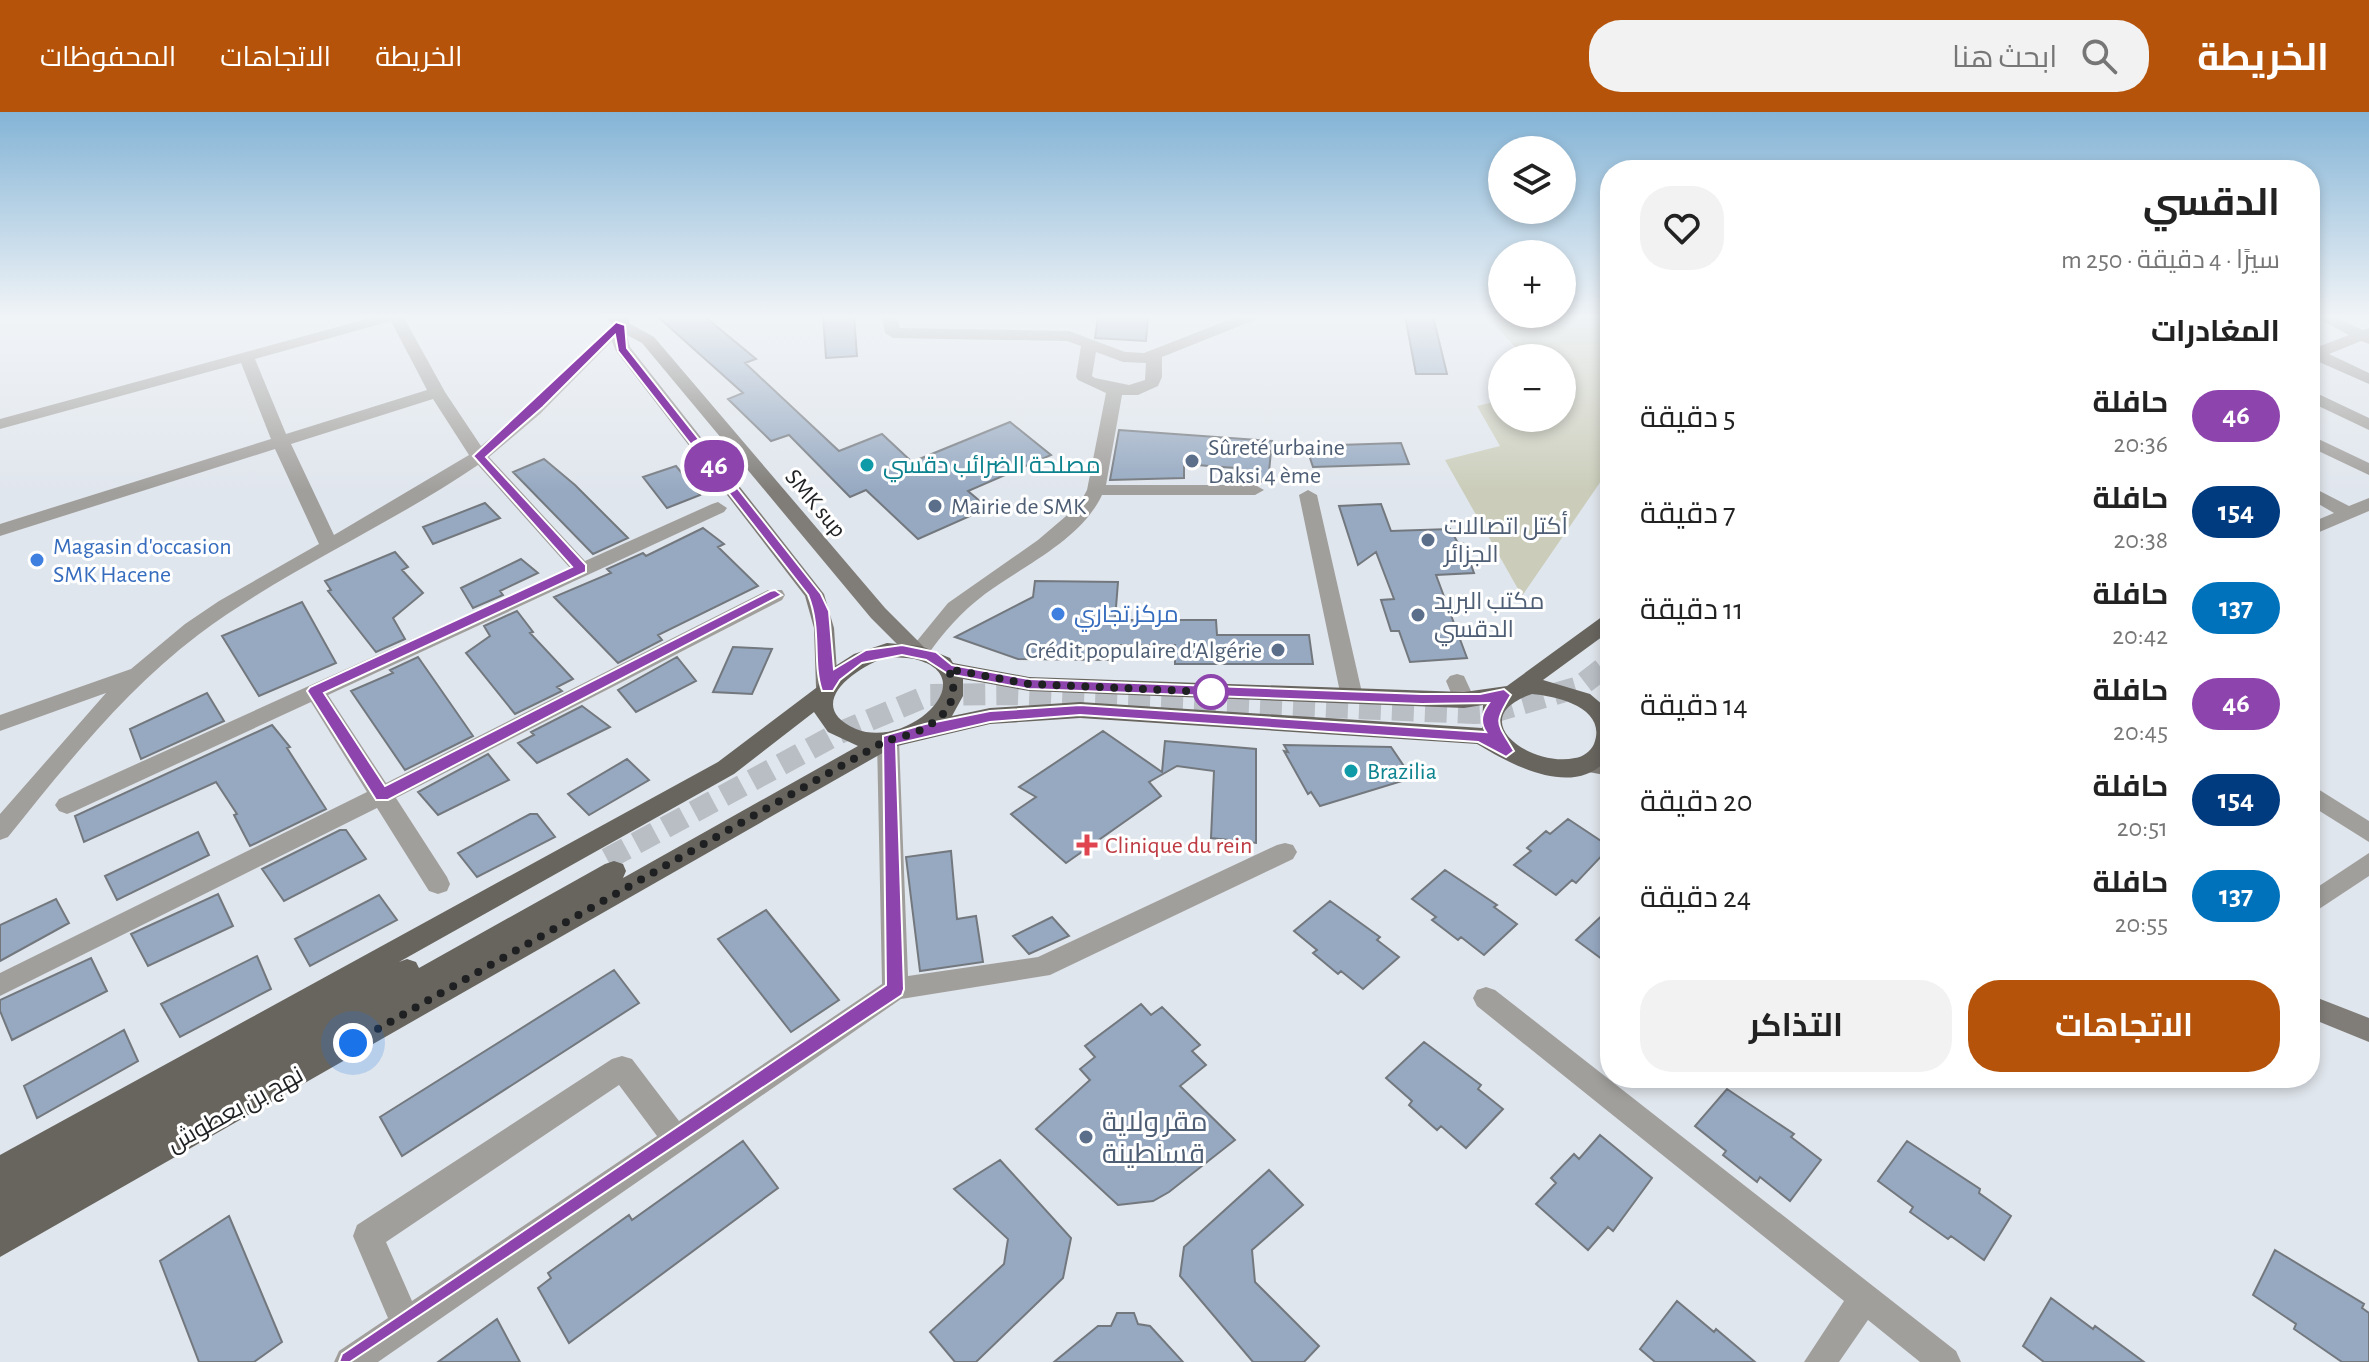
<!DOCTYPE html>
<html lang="ar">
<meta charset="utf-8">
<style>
:root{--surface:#fff;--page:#f2f2f2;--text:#222;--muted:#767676;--accent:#b45309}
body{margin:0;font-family:"Alegreya Sans",Cairo,sans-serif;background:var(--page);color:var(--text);direction:rtl;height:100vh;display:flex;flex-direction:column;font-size:30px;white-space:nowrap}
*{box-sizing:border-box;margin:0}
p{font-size:26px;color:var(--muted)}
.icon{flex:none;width:44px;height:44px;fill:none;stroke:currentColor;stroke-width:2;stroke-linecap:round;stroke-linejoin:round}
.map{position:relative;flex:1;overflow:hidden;direction:ltr}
.details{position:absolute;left:1600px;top:48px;width:720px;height:928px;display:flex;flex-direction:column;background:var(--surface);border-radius:32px;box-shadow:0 4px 12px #0003;direction:rtl}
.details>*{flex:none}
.badge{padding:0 16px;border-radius:26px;font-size:28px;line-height:52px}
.buttons{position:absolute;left:1488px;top:24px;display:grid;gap:16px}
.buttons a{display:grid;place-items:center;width:88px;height:88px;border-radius:50%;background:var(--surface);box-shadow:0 4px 12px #0003;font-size:40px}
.you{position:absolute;width:40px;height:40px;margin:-20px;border:6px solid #fff;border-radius:50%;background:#1a73e8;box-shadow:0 0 0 12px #1a73e833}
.map>.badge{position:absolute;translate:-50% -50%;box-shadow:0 0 0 4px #fff}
h2{padding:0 40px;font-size:30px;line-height:72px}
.round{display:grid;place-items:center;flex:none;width:84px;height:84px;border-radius:32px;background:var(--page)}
.headline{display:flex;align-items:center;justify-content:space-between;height:136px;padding:0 40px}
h1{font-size:38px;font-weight:700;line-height:60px}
.cta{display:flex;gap:16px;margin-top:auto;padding:16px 40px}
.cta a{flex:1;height:92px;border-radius:32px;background:var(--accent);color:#fff;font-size:32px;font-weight:700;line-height:92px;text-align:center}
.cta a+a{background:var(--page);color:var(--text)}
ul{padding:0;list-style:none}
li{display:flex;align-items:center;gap:24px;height:96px;padding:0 40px}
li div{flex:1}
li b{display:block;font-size:30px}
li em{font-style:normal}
li .badge{min-width:88px;font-weight:700;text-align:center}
header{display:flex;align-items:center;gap:48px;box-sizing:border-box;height:112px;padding:0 40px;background:var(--accent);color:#fff}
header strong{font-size:38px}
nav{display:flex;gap:44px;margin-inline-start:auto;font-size:28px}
.search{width:560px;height:72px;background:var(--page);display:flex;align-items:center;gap:20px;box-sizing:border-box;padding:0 28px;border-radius:32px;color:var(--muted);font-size:30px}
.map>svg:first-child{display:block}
.green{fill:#cbcdba}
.building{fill:#96a9c1;stroke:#73787e;stroke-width:2}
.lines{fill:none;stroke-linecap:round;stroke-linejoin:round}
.primary-tunnel{stroke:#b9bec4;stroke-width:22;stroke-dasharray:22 11;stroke-linecap:butt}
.minor{fill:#a19f9c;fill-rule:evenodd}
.secondary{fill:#807d78;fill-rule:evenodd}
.primary{fill:#68655f;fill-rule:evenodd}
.line{fill:#8e44ad;stroke:#fff;stroke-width:2}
.walk{stroke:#1e2022;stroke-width:8;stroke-dasharray:0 14.4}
.service-dot{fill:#5c6f8a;stroke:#fff;stroke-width:3}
.culture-dot{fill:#0f9aa8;stroke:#fff;stroke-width:3}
.shop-dot{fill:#3f7fe0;stroke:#fff;stroke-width:3}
.stop-dot{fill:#fff;stroke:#8e44ad;stroke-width:4}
.health-dot{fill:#e0444e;stroke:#fff;stroke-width:3}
.labels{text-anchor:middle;stroke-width:6;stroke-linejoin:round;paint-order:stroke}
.service-label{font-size:24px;fill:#4e5e75;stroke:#fff;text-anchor:start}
.culture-label{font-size:24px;fill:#0d838f;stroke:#fff;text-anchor:start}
.street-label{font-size:24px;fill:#1e2022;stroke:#fff}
.shop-label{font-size:24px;fill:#366cbe;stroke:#fff;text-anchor:start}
.health-label{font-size:24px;fill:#be3a42;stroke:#fff;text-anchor:start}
.near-service-label{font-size:28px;fill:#4e5e75;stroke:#fff;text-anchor:start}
</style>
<header>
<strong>الخريطة</strong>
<div class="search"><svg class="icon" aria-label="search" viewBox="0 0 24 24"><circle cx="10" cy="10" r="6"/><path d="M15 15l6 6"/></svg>ابحث هنا</div>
<nav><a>الخريطة</a><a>الاتجاهات</a><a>المحفوظات</a></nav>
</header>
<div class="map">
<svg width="2369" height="1250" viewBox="0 0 2369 1250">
<rect width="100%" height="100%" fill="#e0e6ed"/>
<path class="green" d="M1487 204H1610V302L1607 304 1610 311V356L1522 484 1445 348 1500 334 1477 294 1502 288V306H1562V246H1525Z"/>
<path class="building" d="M657 204H704L756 247 745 251 839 339 882 322 912 350 1010 310 1051 343 968 379 988 396 918 427 866 378 850 385 789 323 771 329 728 287 743 281Z
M823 204H854L857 244 826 246Z
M1405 204H1433L1447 262H1416Z
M1098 205H1148L1146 229 1095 226Z
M1119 318 1272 329 1268 370 1234 368 1235 356 1184 352V366L1110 368Z
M1401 331 1409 352 1313 355 1306 334Z
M544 347 575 373 628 426 593 442 513 360Z
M676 354 700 383 667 396 643 365Z
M485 391 500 406 433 432 423 415Z
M1381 392 1391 419 1450 417 1458 431H1463L1474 461 1436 463 1467 546 1410 550 1399 519H1391L1381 488 1394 487 1376 440 1358 453 1339 394Z
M703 416 724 432 718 435 758 474 658 523 662 528 618 551 554 485 611 461 607 457 643 441 646 444Z
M395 440 408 455 402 458 423 481 393 506 405 527 376 540 328 479 331 478 325 469Z
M521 447 538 461 500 479 503 483 473 496 461 476Z
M1035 469 1118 470 1115 508H1216L1217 523H1309L1313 552H1175V533H1113L1112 548 1018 547 955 525 1033 485Z
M302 490 336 551 259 584 222 524Z
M517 499 533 520 530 521 573 567 557 575 562 579 515 602 466 541 490 524 484 514Z
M733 535 772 537 752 582 713 580Z
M418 545 473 624 405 658 351 579 393 561 390 558Z
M677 545 696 569 636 600 618 578Z
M207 581 224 609 141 647 130 617Z
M582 594 610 615 537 651 518 631 534 623 531 620Z
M272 613 290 635 287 636 326 697 250 734 234 703 237 702 216 670 84 730 75 704Z
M1103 619 1162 660 1165 629 1256 637V731L1211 726 1214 659 1177 654 1149 670 1161 684 1066 751 1011 702 1036 685 1019 675Z
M1284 633 1391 635 1412 666 1320 694 1311 680 1308 682 1284 639 1288 640Z
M488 642 509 668 438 703 418 680Z
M627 647 649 668 589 703 568 682Z
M530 702H537L555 725 477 765 458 741Z
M1568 707 1610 735 1576 771 1572 768 1556 783 1514 753 1531 739 1527 736 1546 719 1550 722Z
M340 718H346L366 747 284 789 262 757Z
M198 720 209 743 117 788 105 764Z
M951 739 957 807 976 804 983 850 920 859 906 745Z
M1445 758 1497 793 1494 795 1517 812 1484 843 1461 825 1458 828 1432 808 1436 805 1412 787Z
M218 782 233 814 148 854 131 822Z
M379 783 397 808 310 854 295 827Z
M56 787 69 811 0 849V813Z
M1330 789 1380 825 1377 828 1399 845 1363 877 1341 859 1338 862 1313 841 1317 838 1294 819Z
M1610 796V853L1576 828Z
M766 798 839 888 791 920 718 827Z
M1052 805 1069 824 1029 842 1013 824Z
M257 844 271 877 180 925 161 892Z
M91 846 107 879 12 928 0 899V888Z
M614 858 639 891 402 1044 380 1005Z
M1141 892 1151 903 1162 895 1200 933 1192 939 1206 953 1180 974 1235 1028 1169 1080 1153 1089 1118 1093 1036 1017 1090 968 1080 957 1095 945 1085 934Z
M124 918 138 949 37 1006 24 974Z
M1424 930 1481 973 1478 977 1503 997 1466 1036 1441 1014 1437 1018 1409 993 1412 989 1386 966Z
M1727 977 1794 1022 1791 1025 1821 1048 1790 1089 1760 1065 1757 1070 1723 1043 1726 1039 1695 1014Z
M1600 1023 1652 1066 1613 1119 1608 1115 1588 1138 1536 1092 1556 1071 1551 1066 1574 1042 1579 1047Z
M743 1029 778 1076 569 1231 538 1176 551 1166 548 1161 629 1103 632 1108Z
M1907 1029 1980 1077 1979 1081 2011 1104 1984 1148 1951 1124 1948 1127 1910 1100 1913 1095 1878 1069Z
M1000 1048 1071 1126 1063 1166 976 1250H955L930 1220 1004 1152 1008 1127 954 1077Z
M1269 1058 1303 1093 1252 1138 1255 1170 1319 1234 1304 1250H1253L1180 1164 1184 1135Z
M229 1104 282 1230 254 1250H199L160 1149Z
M2275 1138 2364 1192 2362 1196 2369 1201V1250H2342L2294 1217 2296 1212 2253 1183Z
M2051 1186 2093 1217 2095 1214 2144 1250H2044L2023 1234Z
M1677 1189 1714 1220 1716 1217 1755 1250H1655L1640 1237Z
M1117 1201H1134L1138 1212 1150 1214 1183 1250H1054L1098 1214H1111Z
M497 1207 520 1250H438Z"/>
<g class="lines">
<path class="primary-tunnel" d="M607 747 839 621 929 583 1013 582 1475 601 1493 600 1579 575 1610 551"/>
<path class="minor" d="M378 204H403L445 280 481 334 528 295 615 210H625V216L540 302 489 345 585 449 712 392 718 390 727 396 724 400 328 583 386 671 768 478H782L785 483 782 488 396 686 447 765 450 772 447 779 438 782 429 779 377 696 0 884V861L367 680 311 590 75 699 67 702 59 699 55 693 59 687 570 456 478 353C387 415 286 457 198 523 124 579 66 653 8 725L0 728V702L106 581 0 619V603L131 557 185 512 219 489 319 432 275 337 0 424V412L271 327 241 251 0 317V307ZM391 209 427 278 286 322 255 247ZM433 287 469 343 334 423 291 332Z
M882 204H897L900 216 1069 219 1125 240 1144 241 1239 204H1259L1257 207 1162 245V265L1158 274 1138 283H1122L1106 373H1255L1264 378 1255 383H1102C1080 429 1024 453 985 482 961 500 943 521 926 545H912L909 540 912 535 948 491 1038 428 1079 393 1087 378 1106 281 1078 268 1076 265 1081 234 1067 229 893 226 885 221ZM1096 240 1123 250 1146 251 1145 268 1129 273 1095 266 1092 264Z
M2313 204H2332L2363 218 2369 216V232L2361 229 2329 242 2369 261V272L2310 246V238L2349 223Z
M2310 278 2369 306V318L2310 290Z
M2310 323 2369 351V363L2310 335Z
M2310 374 2349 394 2369 386V399L2310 424V411L2334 401 2310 387Z
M1308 378 1317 383 1363 585 1360 590H1344L1341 585 1299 383Z
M1457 562 1464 564 1475 588 1472 593H1456L1446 569 1450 564Z
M888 620 896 622 899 628 908 864 1038 845 1277 733 1285 731 1293 733 1297 740 1293 747 1050 863 901 887 378 1250H334L339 1239 388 1206 353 1124 357 1113 612 947 622 944 632 947 679 1009 882 872 877 628 880 622ZM619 973 657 1024 412 1189 386 1130Z
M2310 672 2369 709V730L2310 693Z
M2369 741V764L2310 803V780Z
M1486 875 1495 878 1956 1239 1961 1250H1920L1868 1208 1839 1250H1804L1844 1189 1477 894 1473 886 1477 878Z"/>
<path class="secondary" d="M606 204H629V211L654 225 885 496 923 534 926 539 923 544H909L871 506 642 231 627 223 630 235 824 482 834 516 838 575 834 580H820L816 575 814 516 805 484 616 239 611 227 613 214Z
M1586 644 1610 648V664L1578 658 1575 652 1578 646Z
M2310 883 2369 906V930L2310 906Z"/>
<path class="primary" d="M1610 502V519L1543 568 1590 582 1610 599V644C1576 689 1512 653 1477 632L1080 606 990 612 893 635 0 1145V1043L718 650 816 576 829 558 854 542 887 531 921 534 950 546 953 551 1029 565 1464 580 1507 574 1603 504ZM887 545C897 546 909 545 918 548 983 567 907 638 856 617 802 593 856 555 887 545ZM963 567 1029 579 1464 596 1483 593 1482 616 1080 590 990 596 952 604 963 584ZM1532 582C1557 584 1608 596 1594 632 1591 639 1583 645 1575 646 1530 656 1462 606 1532 582ZM814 600 828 620 858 634 623 766 626 759 623 752 614 749 605 752 419 856 416 850 407 847 399 850 734 662Z"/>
</g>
<linearGradient id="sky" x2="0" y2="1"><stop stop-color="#84b4d6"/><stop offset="0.54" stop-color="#f1f4f7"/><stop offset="1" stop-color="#f1f4f7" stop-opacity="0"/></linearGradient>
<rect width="2369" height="379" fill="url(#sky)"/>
<path class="line" d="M616 210 625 213 627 236 821 482 829 499 834 557 866 538 902 533 936 540 952 553 1029 567 1422 582H1480L1504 577 1511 583C1493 612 1497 610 1514 639L1506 645 1478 630 1080 603 990 610 896 632 904 877 902 883 350 1250H339L342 1242 886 873 883 624 925 612 990 599 1080 593 1486 620C1479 609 1482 601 1489 591L1422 592 1029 577 948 562 926 548 902 543 862 551 840 568 833 579H822C812 551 822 517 808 483L618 239 615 223 543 295 486 345 586 453V460L324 581 385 674 770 479 775 478 782 483 388 688H376L307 579 310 575 572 455 473 344Z"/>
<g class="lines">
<path class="walk" d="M353 931 887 628C922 623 969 599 948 557L1029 572 1211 580"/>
</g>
<g class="service-dot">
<circle cx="1192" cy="349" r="8"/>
<circle cx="935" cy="394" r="8"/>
<circle cx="1428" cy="428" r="8"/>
<circle cx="1418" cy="503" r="8"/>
<circle cx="1278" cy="538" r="8"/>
<circle cx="1086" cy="1025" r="8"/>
</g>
<g class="culture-dot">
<circle cx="867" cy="353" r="8"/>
<circle cx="1351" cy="659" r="8"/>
</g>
<g class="shop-dot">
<circle cx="37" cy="448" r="8"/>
<circle cx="1058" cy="502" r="8"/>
</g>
<circle class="stop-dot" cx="1211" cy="580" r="16"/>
<path class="health-dot" d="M1083 721h8v8h8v8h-8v8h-8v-8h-8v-8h8z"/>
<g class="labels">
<g class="service-label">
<text x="1208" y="343">Sûreté urbaine<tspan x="1208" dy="28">Daksi 4 ème</tspan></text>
<text x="951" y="402">Mairie de SMK</text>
<text x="1444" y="422">أكتل اتصالات<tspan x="1444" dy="28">الجزائر</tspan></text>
<text x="1434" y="497">مكتب البريد<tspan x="1434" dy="28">الدقسي</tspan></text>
<text x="1262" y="546" text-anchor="end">Crédit populaire d'Algérie</text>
</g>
<g class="culture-label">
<text x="883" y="361">مصلحة الضرائب دقسي</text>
<text x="1367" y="667">Brazilia</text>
</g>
<g class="street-label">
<text transform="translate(816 391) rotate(50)" y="8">SMK sup</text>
<text transform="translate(235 997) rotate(-29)" y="8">نهج بن بعطوش</text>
</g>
<g class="shop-label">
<text x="53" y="442">Magasin d'occasion<tspan x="53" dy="28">SMK Hacene</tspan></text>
<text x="1074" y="510">مركز تجاري</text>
</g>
<g class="health-label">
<text x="1105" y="741">Clinique du rein</text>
</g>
<g class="near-service-label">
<text x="1102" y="1019">مقر ولاية<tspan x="1102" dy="32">قسنطينة</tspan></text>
</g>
</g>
</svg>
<div class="buttons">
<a><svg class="icon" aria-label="layers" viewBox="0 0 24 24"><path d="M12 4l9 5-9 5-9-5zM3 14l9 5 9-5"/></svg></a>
<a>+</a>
<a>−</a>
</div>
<div class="you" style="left:353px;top:931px"></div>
<b class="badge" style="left:714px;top:354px;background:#8e44ad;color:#fff">46</b>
<section class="details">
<div class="headline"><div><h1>الدقسي</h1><p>سيرًا · 4 دقيقة · 250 m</p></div><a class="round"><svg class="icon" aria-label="heart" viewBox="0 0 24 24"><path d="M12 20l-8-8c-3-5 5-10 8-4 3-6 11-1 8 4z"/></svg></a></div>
<h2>المغادرات</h2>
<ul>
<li><span class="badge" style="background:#8e44ad;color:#fff">46</span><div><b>حافلة</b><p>20:36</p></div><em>5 دقيقة</em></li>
<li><span class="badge" style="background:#003b80;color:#fff">154</span><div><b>حافلة</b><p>20:38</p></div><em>7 دقيقة</em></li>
<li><span class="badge" style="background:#0072bc;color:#fff">137</span><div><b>حافلة</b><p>20:42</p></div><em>11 دقيقة</em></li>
<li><span class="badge" style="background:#8e44ad;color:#fff">46</span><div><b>حافلة</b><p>20:45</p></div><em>14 دقيقة</em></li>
<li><span class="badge" style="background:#003b80;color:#fff">154</span><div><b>حافلة</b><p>20:51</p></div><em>20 دقيقة</em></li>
<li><span class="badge" style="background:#0072bc;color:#fff">137</span><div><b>حافلة</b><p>20:55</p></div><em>24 دقيقة</em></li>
</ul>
<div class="cta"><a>الاتجاهات</a><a>التذاكر</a></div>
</section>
</div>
